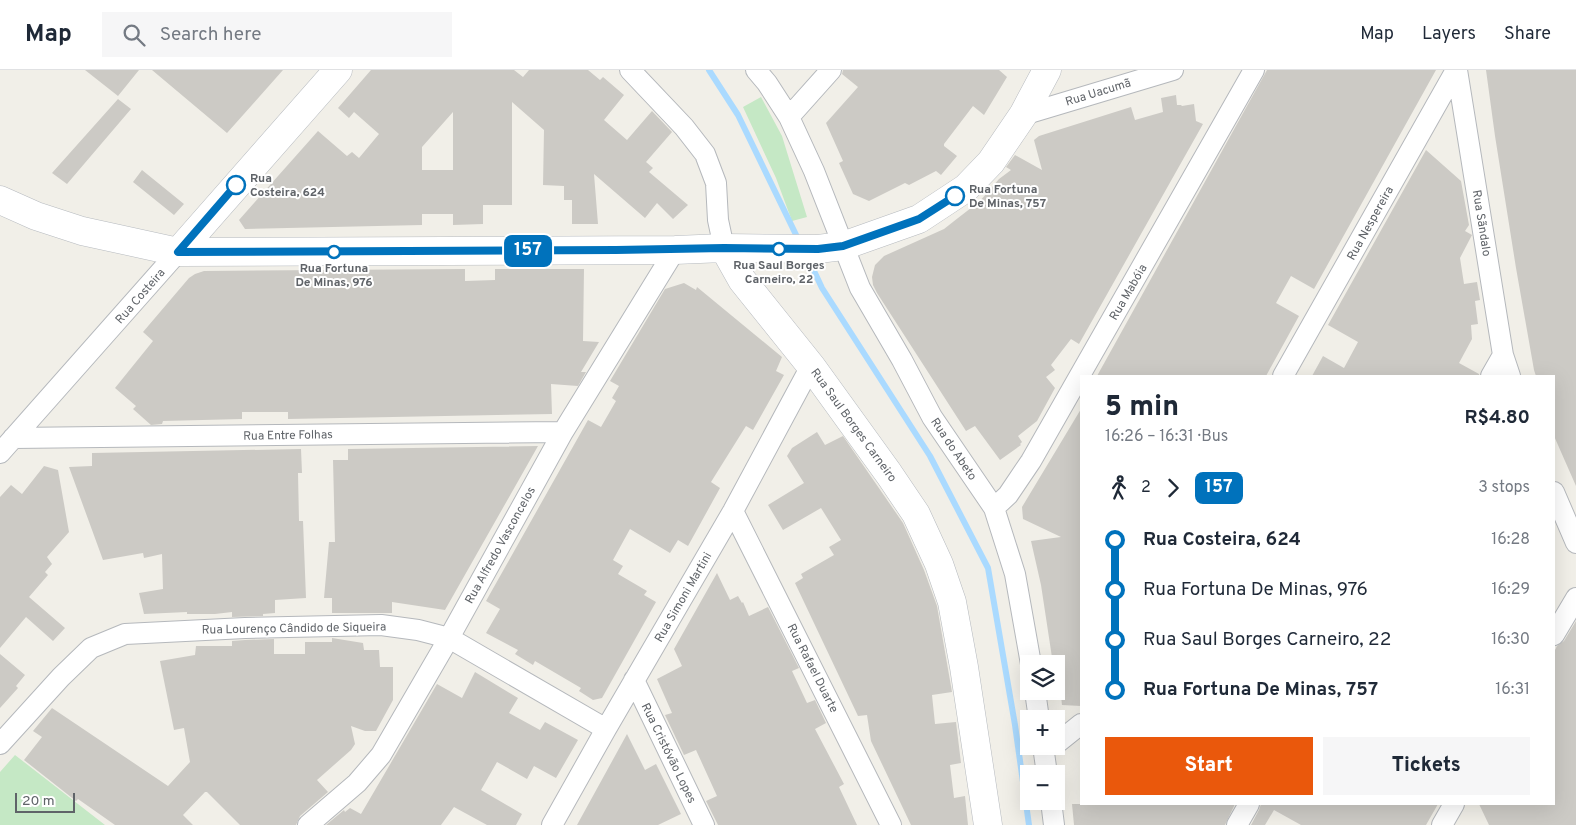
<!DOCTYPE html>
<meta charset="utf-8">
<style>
:root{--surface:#fff;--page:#f6f6f7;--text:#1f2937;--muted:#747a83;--line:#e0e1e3;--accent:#ea580c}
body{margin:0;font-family:Overpass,sans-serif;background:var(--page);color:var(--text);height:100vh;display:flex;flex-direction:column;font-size:19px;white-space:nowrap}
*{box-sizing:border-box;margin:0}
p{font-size:16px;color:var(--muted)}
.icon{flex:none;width:28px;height:28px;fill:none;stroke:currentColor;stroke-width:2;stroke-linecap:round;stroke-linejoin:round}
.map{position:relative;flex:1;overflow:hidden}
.side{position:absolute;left:1080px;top:305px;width:475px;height:430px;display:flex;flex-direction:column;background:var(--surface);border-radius:0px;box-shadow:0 5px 20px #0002}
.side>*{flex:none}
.badge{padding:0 10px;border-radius:8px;font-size:18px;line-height:32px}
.buttons{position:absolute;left:1020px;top:585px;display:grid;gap:10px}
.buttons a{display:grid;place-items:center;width:45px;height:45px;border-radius:0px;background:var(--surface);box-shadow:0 5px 20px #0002;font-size:25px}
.scale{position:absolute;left:15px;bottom:12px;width:60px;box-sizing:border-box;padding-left:5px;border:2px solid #5f6368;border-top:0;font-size:14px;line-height:18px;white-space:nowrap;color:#5f6368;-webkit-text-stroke:4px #fff;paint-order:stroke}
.map>.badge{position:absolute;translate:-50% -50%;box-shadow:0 0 0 2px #fff}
.legs{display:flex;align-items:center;gap:8px;height:55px;padding:0 25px;font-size:16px}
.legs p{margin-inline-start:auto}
.head{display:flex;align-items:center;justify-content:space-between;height:85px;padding:0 25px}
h1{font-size:28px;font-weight:800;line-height:38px}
.cta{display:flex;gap:10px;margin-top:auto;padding:10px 25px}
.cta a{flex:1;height:58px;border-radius:0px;background:var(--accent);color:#fff;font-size:20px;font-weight:800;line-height:58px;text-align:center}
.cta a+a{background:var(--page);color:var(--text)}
ul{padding:0 25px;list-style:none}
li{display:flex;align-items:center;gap:18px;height:50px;font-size:19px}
li i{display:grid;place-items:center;width:8px;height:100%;margin:0 6px;background:currentColor}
li i::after{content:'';width:12px;height:12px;margin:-6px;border:4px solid;border-radius:50%;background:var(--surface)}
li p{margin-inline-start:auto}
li:first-child i{background:linear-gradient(#0000 50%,currentColor 0)}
li:last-child i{background:linear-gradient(currentColor 50%,#0000 0)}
header{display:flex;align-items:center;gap:30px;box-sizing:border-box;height:70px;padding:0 25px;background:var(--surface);border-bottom:1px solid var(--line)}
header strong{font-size:24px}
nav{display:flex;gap:28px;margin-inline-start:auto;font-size:18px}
.search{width:350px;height:45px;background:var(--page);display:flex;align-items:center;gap:12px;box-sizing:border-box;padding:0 18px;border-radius:0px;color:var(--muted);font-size:19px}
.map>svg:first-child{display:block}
.green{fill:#c5e8c5}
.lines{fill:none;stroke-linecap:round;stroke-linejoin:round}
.stream{stroke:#aadaff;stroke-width:6}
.building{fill:#cccac5;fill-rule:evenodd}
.street-casing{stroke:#b5b8bc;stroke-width:22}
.secondary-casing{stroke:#b6babf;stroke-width:29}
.street{stroke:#fff;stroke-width:20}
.secondary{stroke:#fff;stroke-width:28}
.line-1-casing{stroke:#fff;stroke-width:11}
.line-1{stroke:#0072bc;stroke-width:8}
.stop-1-dot{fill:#fff;stroke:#0072bc;stroke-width:2.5}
.labels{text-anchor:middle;stroke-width:4;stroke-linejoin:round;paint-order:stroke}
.street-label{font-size:12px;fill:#5f6368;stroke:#fff}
.stop-label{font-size:12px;font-weight:bold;fill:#5f6368;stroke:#fff;text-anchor:start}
</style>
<header>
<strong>Map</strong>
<div class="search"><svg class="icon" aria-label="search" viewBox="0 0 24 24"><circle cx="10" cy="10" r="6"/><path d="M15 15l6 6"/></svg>Search here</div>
<nav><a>Map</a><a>Layers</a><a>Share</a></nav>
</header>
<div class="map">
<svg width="1576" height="755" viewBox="0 0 1576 755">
<rect width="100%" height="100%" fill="#f1efe8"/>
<path class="green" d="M761 27 782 66 807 147 792 151 776 108 743 37Z
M15 685 105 755H0V702Z"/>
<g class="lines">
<path class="stream" d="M709 0 738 45 800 173
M807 186 822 218 930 386 988 498 1015 655 1029 755"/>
</g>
<path class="building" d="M85 0H139L118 26Z
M152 0H283L227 63Z
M371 0H514L523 7 529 0H588L600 10 603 7 624 25 604 50 627 70 652 41 672 62 646 92 653 98 649 102 688 135 673 149 657 133 645 148 594 104 598 154H572V130H564V116L543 115 544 60 512 32V135H483V154L453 155V144H422V155L245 159 239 150 318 61 347 86 352 82 359 88 379 64 354 42 349 48 338 38ZM453 42V100H422V77Z
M843 0H999L1007 7 984 45 973 36 944 74V76L957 86 941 105 936 101 909 115 905 113 869 131 853 124 839 93 843 91 826 53 858 17 842 4Z
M1267 0H1436L1314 219 1291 206 1276 233 1299 246 1266 306H1097Z
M1486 0H1576V416L1554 366V306H1536L1534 300 1516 198 1495 66Z
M1176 25 1177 35H1181L1182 36 1194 34 1196 51 1203 54 1079 274 1071 269 1051 295 1055 300 1046 307 1055 318 1037 351 1018 366 1022 372 1020 374 1021 375 1000 390 975 356 966 361 877 223 873 215 872 207 875 195 884 186 944 159 958 148 980 131 999 109 1011 100 1006 97 1015 85 1042 100 1034 70 1039 66 1131 37 1135 50 1163 42 1161 28Z
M118 29 131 39 67 114 52 103Z
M1426 80 1461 111 1469 155 1465 161 1472 165 1460 188 1464 214 1477 212 1480 230 1475 231 1478 254 1471 255 1472 269 1459 293 1479 304V306H1312L1323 286 1344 298 1358 272 1328 255Z
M142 100 184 134 174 145 133 112Z
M465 199V211L495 210V199H584L583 271 599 272 581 302H586L578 316 551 314 552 344 288 349V342H242V349L163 351 162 354 151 355 133 339 136 336 115 318 153 271 143 262 189 208 195 204 204 201Z
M684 213 696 220 697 217 782 287 776 301 784 305 753 360 746 356 711 412 720 418 688 476 678 470 670 483 630 459 613 490 623 496 618 504 647 521 644 525 656 532 602 628 593 630 579 621 581 618 535 591 533 595 515 584 518 580 486 563 500 539 486 531 588 350 601 357 616 331 612 328 619 316 610 311 665 219Z
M1081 339V636L1062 635 1059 609H1056V594H1053L1041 515 1031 471 1061 467 1023 449 1022 437Z
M817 362 825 375 843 366 903 453 924 500 937 536 952 622 932 625 935 654 956 652 961 693 950 695 954 728 965 726 968 755H911L871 671 867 645 858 646 795 513 803 508 801 504 834 485 829 477 841 470 821 438 783 460 768 435 804 413 787 386 792 378Z
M538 376 445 540 392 532V543H332V528H324L329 472H335L333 390H348V379Z
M301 379 302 403H298L299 451H303L306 528 275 530V543L263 544V546L232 547V542L215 544H187V542L144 544 139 523 163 519 162 484 144 488 143 483 103 490 69 397 92 396V383Z
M44 396 58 400 69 462 47 487 52 494 45 502 48 505 29 527 65 558 53 571 26 547 0 578V427L11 415 22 424Z
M717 503 730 530 738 526 742 533 743 532 749 546 768 537 799 598 792 601 807 633 815 630 826 653 815 659 844 714 839 717 857 755H718L706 731 717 726 696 680 684 685 665 645 672 643 657 609 682 596 674 579Z
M1576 551V755H1489L1479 734H1554V582L1557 576 1564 571Z
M332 568 363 573 364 580H379L380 597H393V630L376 661H365L351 656 355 674 351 680 317 710 328 722 300 746 296 755H240L207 722H205L183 745 193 755H115L78 729 76 731 24 690 42 667 33 661 52 638 168 716 190 692 184 658 174 660 160 591 195 585 196 576H232V571L245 570 274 569V584H305V572H332Z
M0 584 25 605 16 616 18 618 0 638Z
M475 602 518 628 509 643 540 660 545 652 578 670 556 708 534 696 527 709 497 692 481 720 522 744 516 755H487L454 737 441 755H326L344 740 345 742 350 738 361 744 437 614 462 628Z
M627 664 645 700 656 694 681 744 658 755H577Z
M1072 734H1235L1225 755H1074Z
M1261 734H1438L1426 755H1301L1274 740 1265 755H1251L1259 740Z"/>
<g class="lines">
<defs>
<path id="street" d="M630 0 684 57 705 84 716 113 718 150 724 178
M756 0 767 13 789 47 814 101 860 218 902 290 932 347 994 438 1015 504 1031 594
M1457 0 1503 285 1510 306
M1023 45 1173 0
M789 47 831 0
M1283 306 1456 0
M1491 306 1503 285
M13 368 563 362
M0 383 178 182
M1554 422 1576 473
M994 438 1008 425 1031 391 1254 0
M733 441 891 755
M1554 565 1576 528
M634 610 704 755
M1035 621 1039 649
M0 674 61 607 91 578 125 564 245 558 381 555 418 560 449 568 606 659
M1056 674 1081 654
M1043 676 1047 704
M1051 731 1054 755
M308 755 357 713 381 685 449 568 563 362 675 180
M552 755 606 659 733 441 811 296
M1237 755 1249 734
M1442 755 1454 734"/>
<path id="secondary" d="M0 130 36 146 82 161 178 182 675 180 724 178 818 179 843 176 919 149 966 118 991 92 1023 45 1047 0
M724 178 742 210 811 296 889 404 916 444 939 494 952 532 964 597 988 755
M178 182 338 0"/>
</defs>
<use href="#street" class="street-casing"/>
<use href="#secondary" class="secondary-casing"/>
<use href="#street" class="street"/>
<use href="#secondary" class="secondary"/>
</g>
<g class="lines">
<defs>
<path id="line-1" d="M236 115 178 182 616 180 724 178 818 179 843 176 919 149 955 126"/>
</defs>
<use href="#line-1" class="line-1-casing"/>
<use href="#line-1" class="line-1"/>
</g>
<g class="stop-1-dot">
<circle cx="236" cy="115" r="9"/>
<circle cx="955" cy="126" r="9"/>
<circle cx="779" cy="179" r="6"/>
<circle cx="334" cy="182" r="6"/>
</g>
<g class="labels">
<g class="street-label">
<text transform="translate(1098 22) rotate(-17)" y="4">Rua Uacumã</text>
<text transform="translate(1370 153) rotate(-61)" y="4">Rua Nespereira</text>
<text transform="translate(1482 153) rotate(81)" y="4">Rua Sãndalo</text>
<text transform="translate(1128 222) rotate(-60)" y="4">Rua Mabóia</text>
<text transform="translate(140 226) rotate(-49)" y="4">Rua Costeira</text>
<text transform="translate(854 355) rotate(54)" y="4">Rua Saul Borges Carneiro</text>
<text transform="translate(288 365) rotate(-1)" y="4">Rua Entre Folhas</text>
<text transform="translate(954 379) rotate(56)" y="4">Rua do Abeto</text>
<text transform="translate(500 475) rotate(-61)" y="4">Rua Alfredo Vasconcelos</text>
<text transform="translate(683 527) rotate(-60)" y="4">Rua Simoni Martini</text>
<text transform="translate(294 558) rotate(-1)" y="4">Rua Lourenço Cândido de Siqueira</text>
<text transform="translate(813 598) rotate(63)" y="4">Rua Rafael Duarte</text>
<text transform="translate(669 683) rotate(64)" y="4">Rua Cristóvão Lopes</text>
</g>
<g class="stop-label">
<text x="250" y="112">Rua<tspan x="250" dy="14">Costeira, 624</tspan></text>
<text x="969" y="123">Rua Fortuna<tspan x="969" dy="14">De Minas, 757</tspan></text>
<text x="779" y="199" text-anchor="middle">Rua Saul Borges<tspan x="779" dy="14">Carneiro, 22</tspan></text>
<text x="334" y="202" text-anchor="middle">Rua Fortuna<tspan x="334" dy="14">De Minas, 976</tspan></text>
</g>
</g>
</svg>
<div class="buttons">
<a><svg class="icon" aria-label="layers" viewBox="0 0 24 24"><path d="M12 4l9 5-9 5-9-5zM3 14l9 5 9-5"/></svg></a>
<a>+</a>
<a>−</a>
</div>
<div class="scale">20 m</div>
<b class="badge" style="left:528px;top:181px;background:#0072bc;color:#fff">157</b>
<section class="side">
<div class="head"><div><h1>5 min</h1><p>16:26 – 16:31 · Bus</p></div><b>R$4.80</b></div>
<div class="legs"><svg class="icon" aria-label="walk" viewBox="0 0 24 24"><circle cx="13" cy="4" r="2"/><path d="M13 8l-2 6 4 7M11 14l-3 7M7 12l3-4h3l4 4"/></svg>2<svg class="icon" aria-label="forward" viewBox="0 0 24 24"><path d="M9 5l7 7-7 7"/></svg><b class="badge" style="background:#0072bc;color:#fff">157</b><p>3 stops</p></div>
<ul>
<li><i style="color:#0072bc"></i><b>Rua Costeira, 624</b><p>16:28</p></li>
<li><i style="color:#0072bc"></i><span>Rua Fortuna De Minas, 976</span><p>16:29</p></li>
<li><i style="color:#0072bc"></i><span>Rua Saul Borges Carneiro, 22</span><p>16:30</p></li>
<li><i style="color:#0072bc"></i><b>Rua Fortuna De Minas, 757</b><p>16:31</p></li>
</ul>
<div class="cta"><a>Start</a><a>Tickets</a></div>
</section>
</div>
